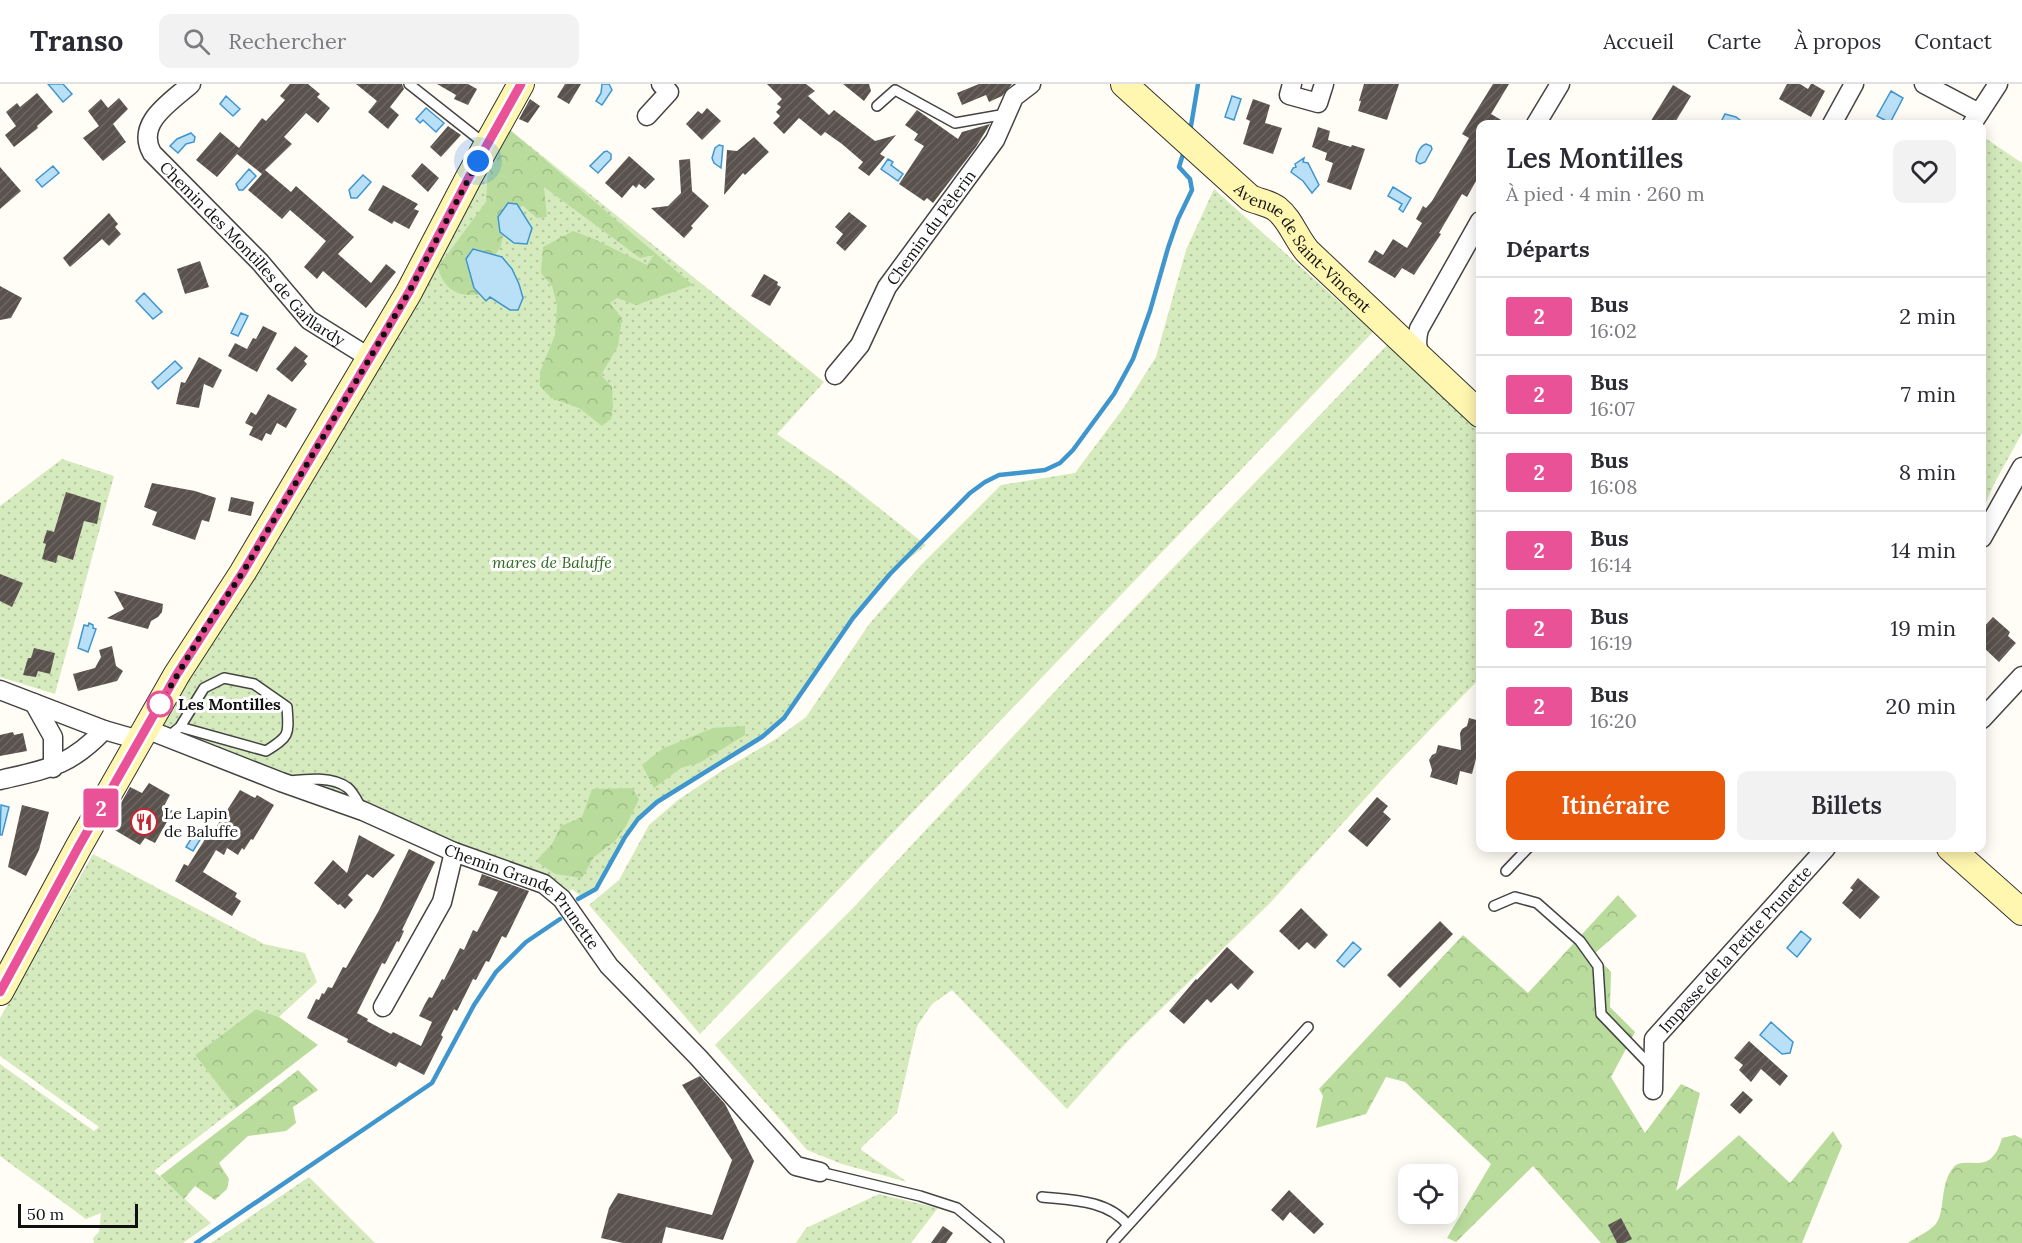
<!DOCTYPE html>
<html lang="fr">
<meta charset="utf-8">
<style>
:root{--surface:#fff;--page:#f2f2f3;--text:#2b2b33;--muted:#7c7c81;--line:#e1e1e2;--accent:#ea580c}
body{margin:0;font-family:Lora,serif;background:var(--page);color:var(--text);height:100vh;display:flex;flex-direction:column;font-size:22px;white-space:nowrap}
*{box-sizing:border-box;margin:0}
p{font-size:20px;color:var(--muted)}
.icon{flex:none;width:33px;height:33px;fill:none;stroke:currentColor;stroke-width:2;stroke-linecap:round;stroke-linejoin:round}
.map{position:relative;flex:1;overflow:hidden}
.drawer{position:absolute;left:1476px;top:36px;width:510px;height:732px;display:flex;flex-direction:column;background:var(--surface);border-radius:12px;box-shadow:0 3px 15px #0003}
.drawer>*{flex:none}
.badge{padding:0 12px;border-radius:4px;font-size:21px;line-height:39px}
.controls{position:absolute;left:1398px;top:1080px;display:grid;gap:12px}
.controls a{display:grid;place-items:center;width:60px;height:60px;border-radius:12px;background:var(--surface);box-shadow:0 3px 15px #0003;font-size:30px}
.scale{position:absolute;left:18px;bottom:15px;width:120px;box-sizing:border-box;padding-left:6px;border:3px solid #111;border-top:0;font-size:16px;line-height:21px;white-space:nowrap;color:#111;-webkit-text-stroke:4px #fff;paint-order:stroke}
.you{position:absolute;width:30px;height:30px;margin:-15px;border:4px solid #fff;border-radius:50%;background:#1a73e8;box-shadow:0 0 0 9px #1a73e833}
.map>.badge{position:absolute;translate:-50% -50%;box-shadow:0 0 0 3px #fff}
h2{padding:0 30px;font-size:22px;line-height:54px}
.round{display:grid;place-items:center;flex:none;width:63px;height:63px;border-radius:12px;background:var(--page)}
.head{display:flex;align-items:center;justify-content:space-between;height:102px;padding:0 30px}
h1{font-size:28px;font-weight:600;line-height:45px}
.action{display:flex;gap:12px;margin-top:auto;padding:12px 30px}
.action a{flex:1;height:69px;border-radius:12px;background:var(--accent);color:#fff;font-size:24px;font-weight:600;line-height:69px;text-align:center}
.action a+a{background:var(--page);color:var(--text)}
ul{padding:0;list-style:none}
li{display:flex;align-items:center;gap:18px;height:78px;padding:0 30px;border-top:2px solid var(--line)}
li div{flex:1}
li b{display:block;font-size:22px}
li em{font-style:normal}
li .badge{min-width:66px;font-weight:700;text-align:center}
header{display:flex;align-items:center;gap:36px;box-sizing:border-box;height:84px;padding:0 30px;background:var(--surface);border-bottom:2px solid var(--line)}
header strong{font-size:28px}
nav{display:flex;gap:33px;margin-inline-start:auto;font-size:21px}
.search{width:420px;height:54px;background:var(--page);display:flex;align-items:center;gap:15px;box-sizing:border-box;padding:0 21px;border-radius:12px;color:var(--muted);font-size:22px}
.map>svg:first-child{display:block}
.green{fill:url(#green-dots)}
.forest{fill:url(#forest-crowns)}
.water{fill:#b9e0f7;stroke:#3f96cf;stroke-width:1.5}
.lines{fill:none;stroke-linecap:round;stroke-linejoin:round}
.stream{stroke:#3f96cf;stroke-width:4.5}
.building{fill:url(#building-hatch)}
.lane-casing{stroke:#444;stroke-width:12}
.street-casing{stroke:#444;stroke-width:21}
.secondary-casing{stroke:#333;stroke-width:28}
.lane{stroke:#fff;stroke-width:9}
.street{stroke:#fff;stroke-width:18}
.secondary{stroke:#fff6b0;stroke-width:26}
.line-casing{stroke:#fff;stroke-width:14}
.line{stroke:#ea5297;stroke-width:9}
.walk{stroke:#111;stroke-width:6;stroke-dasharray:0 10.8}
.stop-dot{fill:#fff;stroke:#ea5297;stroke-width:3}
.labels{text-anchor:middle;stroke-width:6;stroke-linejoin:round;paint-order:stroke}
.street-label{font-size:16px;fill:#111;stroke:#fff}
.park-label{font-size:16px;font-style:italic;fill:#2f6b1f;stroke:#fff}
.stop-label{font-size:16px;font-weight:bold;fill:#111;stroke:#fff;text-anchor:start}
.poi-label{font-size:16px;fill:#111;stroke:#fff;text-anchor:start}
</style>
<header>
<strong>Transo</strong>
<div class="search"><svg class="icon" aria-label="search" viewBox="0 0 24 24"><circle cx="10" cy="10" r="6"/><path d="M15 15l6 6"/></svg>Rechercher</div>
<nav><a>Accueil</a><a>Carte</a><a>À propos</a><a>Contact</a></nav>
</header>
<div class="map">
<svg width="2022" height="1159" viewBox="0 0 2022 1159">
<defs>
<pattern id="green-dots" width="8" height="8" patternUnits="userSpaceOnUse" patternTransform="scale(1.5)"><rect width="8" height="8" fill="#d5ebbd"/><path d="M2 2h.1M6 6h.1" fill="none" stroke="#b6c8a1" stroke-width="1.8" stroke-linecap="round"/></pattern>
<pattern id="forest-crowns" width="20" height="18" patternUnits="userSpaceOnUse" patternTransform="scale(1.5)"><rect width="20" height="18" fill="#b9dc9c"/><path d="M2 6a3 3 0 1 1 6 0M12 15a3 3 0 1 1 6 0" fill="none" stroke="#9ebc85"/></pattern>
<pattern id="building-hatch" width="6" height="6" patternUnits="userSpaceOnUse" patternTransform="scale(1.5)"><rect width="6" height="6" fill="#5a524d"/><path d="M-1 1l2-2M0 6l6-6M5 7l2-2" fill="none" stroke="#6d6662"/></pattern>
</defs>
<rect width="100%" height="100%" fill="#fffdf5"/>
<path class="green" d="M504 41 824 298 777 350 845 397 926 461 890 490 853 534 784 634 762 653 657 718 638 735 625 752 596 805 580 812 572 805 566 810 530 786 159 645Z
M1982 52 2022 79V349L1994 400 1982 428Z
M1214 105 1373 248 700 950 589 821 619 796 649 741 678 716 723 686 776 655 806 633 870 539 920 482 1001 401 1075 389 1125 322 1156 273 1186 166Z
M1391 257 1480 340V594L1391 686 1269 820 1125 960 1067 1025 952 906 932 920 917 942 897 1029 860 1065 907 1098 842 1080 807 1066 715 961 853 824 1073 588Z
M62 375 114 392 55 610 0 593V422Z
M93 770 264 860 305 869 317 898 279 933 256 925 195 971 236 1024 154 1087 211 1139 183 1159H94L93 1154 99 1148 101 1129 86 1135 0 1072V980L94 1047 99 1043 0 972V934Z
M309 1093 375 1159H211Z
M879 1110 938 1124 911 1159H796L806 1144Z"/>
<path class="forest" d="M504 41 693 201 636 221 617 214 610 219 622 234 618 262 601 291 612 303 613 323 611 335 602 342 579 324 551 314 540 302V288L555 251 557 221 552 202 541 189 543 163 573 147 594 155 647 181 654 171 640 174 544 103 547 133 537 134 523 122 508 125 501 162 493 174 480 210C458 214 443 205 438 183L486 118 488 85 501 60Z
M745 642V651L701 678 681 684 654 704 642 681 662 665 713 644Z
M632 704 639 715 626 742 615 757 594 773 582 794 555 790 536 777 552 760 561 742 582 733 592 705Z
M1618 811 1637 832 1594 870 1611 888 1610 923 1635 948 1611 993 1645 1049 1681 1000 1700 1009 1676 1107 1739 1051 1790 1099 1833 1047 1842 1062 1802 1159H1601L1533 1082 1456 1158 1447 1154 1491 1080 1405 998 1386 993 1366 1030 1316 1044 1323 1012 1319 1005 1463 851 1528 909Z
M256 925 279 933 318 961 236 1024 195 971Z
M298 986 318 1006 293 1023 296 1039 286 1047 248 1052 219 1079 229 1095 227 1105 215 1116 195 1102 184 1115 160 1092Z
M2015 1051 2022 1055V1159H1908C1916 1153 1928 1148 1935 1141 1946 1129 1939 1101 1953 1084 1962 1072 1983 1087 1994 1071 1998 1067 2000 1060 2002 1054Z"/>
<path class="water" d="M48 0H63L72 10 63 18Z
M602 0H609L612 6 602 21 596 17 601 9Z
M1891 7 1903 14 1890 39 1877 32Z
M226 12 240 25 233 32 220 20Z
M1232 12 1241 15 1234 36 1225 33Z
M426 24 444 39 436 48 423 36 420 39 416 35Z
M1725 30 1736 33 1745 40H1725L1722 36Z
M191 49 195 53 194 58 186 60 178 69 170 62 177 55Z
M1426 60 1431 62 1432 65 1425 78 1420 80 1416 77C1416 71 1420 62 1426 60Z
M719 61 723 62 721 84 714 79 712 74 715 64Z
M607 67 611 70V75L598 89 590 82 604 68Z
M1304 74 1303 78 1308 79 1319 101 1312 109 1303 97 1291 88 1293 84 1296 83 1295 80Z
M888 75 893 78 891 81 903 90 898 97 881 85Z
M53 82 59 89 42 103 36 96Z
M249 85 256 92 243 106H239L236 100Z
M363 91 371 98 357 114H351L349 106Z
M1393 103 1411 114 1403 128 1399 125 1402 120 1388 112Z
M508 119 517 120 532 144 527 160 514 159 500 148 498 133Z
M473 165 502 173 512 185 519 200 523 214 518 226H510L490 213 486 217 474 204 466 175Z
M144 209 162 228 153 235 136 217Z
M241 229 248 232 238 252 231 249Z
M175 277 182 284 158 305 152 298Z
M89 539 93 541V544L96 545 88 568 78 564 84 541 88 542Z
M1 721 9 723 2 751H0Z
M196 747 203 751 193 767 186 763Z
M1801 847 1811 855 1797 873 1787 864Z
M1353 858 1361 865 1344 883 1337 877Z
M1771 938 1793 958 1790 969 1782 970 1760 951Z"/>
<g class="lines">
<path class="stream" d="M1190 48 1198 0
M578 815 596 805 625 753 638 735 657 718 762 653 784 634 853 534 890 490 970 409 985 398 999 391 1045 386 1060 379 1073 366 1114 310 1133 275 1150 227 1168 164 1178 135 1192 106 1190 95 1179 83 1184 67
M196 1159 432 999 474 921 496 888 526 858 560 835"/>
</g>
<path class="building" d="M290 0H308L320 10 317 13 330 24 318 39 306 29 284 53 292 60 265 86 291 108 296 102 354 153 338 170 371 199 386 180 396 188 366 224 323 187 317 195 304 183 326 157 290 126 282 135 248 106 262 90 237 70 217 93 196 76 220 48 239 64 262 34 266 37 285 16 280 12Z
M356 0H402L404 5 390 23 399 31 388 45 368 28 377 17Z
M437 0H468L477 5 468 21 454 15 456 11Z
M565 0H581L569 20 557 13Z
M767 0H806L815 7 808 12 829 31 834 26 875 57 896 51 880 70 885 73 869 92 858 84 863 78 842 60 825 48 821 52 799 34 784 50 773 39 780 32 776 28 781 23 777 20 782 15Z
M843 0H869L871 7 864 17Z
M979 0H1012L1002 12 989 18 986 11 962 21 957 9Z
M1364 0H1399L1387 36 1358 27 1361 17H1359Z
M1493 0H1509L1491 30 1508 40H1480V90L1467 113 1462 110 1439 149 1441 150 1414 191 1402 184 1395 194 1368 178 1375 166 1383 171 1393 155 1407 164 1422 139 1416 135 1423 122 1426 124 1432 117 1469 54 1462 50Z
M1787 0H1800L1808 5 1811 0H1813L1825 7 1811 33 1779 15Z
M1673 1 1691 12 1674 40H1649Z
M37 9 53 28 37 42 38 44 14 63 5 51 16 42 6 28 17 19 20 23Z
M119 14 128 25 113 40 126 58 103 77 83 54 99 42 88 27 101 15 108 24Z
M530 15 540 22 528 39 519 35Z
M1253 15 1270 21 1265 39 1282 44 1273 70 1243 60 1250 37 1246 35Z
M707 24 721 37 702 56 686 40 698 27 702 30Z
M917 26 958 55 962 48 990 40 976 63 933 119 927 114 924 117 899 100 924 62 914 56 918 50 905 41Z
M448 42 461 51 441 73 430 63Z
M1318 43 1330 47 1328 56 1351 63 1352 61 1365 65 1351 106 1327 98 1333 79 1325 76 1327 69 1312 63Z
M754 53 769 68 745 91 743 89 724 111 727 66 737 67Z
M629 72 655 95 645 105 639 100 636 104 633 101 622 114 605 99Z
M690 75 692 107 709 122 691 142 693 144 684 154 651 124 668 122 681 109 679 76Z
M422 79 439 94 428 108 411 92Z
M0 83 21 107 0 125Z
M383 101 418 120 414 125 419 127 409 145 394 137 392 140 368 126Z
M849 128 867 142 845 167 836 159 843 150 835 143Z
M109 129 118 140 115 143 121 150 109 162 102 155 70 183 63 174Z
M200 177 209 203 185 210 177 185Z
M764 190 778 198 777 201 781 203 770 222 751 212Z
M0 202 22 214 11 234 0 236Z
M263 242 277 249 257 288 228 272 235 259 247 265 253 254 256 255Z
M295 262 308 272 304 277 307 280 292 298 276 285Z
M199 273 222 286 213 304 204 300 199 324 176 320 181 298 185 299Z
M268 310 297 325 286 344 277 339 271 351 266 349 262 357 249 351 253 343 245 339 251 328 256 331Z
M152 399 195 407 216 414 209 438 202 436 195 456 152 441 157 428 144 423Z
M66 408 101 419 97 440 84 437 73 476 58 471 56 479 42 475 46 460 43 459 47 446 54 448Z
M231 413 254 418 251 432 228 427Z
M0 490 23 499 12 523 0 517Z
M114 507 163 520 162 528 158 533 151 537 148 545 107 534 124 525Z
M1993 533 2010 548 2008 552 2016 559 1999 578 1982 562V545Z
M112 562 116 582 123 587 117 597 78 607 73 590 95 584 101 573 99 566Z
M34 564 55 569 50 590 38 587 36 593 23 591 28 574H31Z
M1469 634 1480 637V672L1477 671 1472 690 1460 687 1457 701 1430 693 1432 686 1429 676 1432 671 1436 669 1438 661 1461 666 1460 649 1462 645 1467 642Z
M13 648 14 651 23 649 27 667 0 672V651Z
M149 699 170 711 164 722 173 727 155 759 145 754 140 761 108 742 130 703 142 709Z
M240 706 255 714 257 711 274 721 253 756 251 755 244 766 242 764 238 771 227 764 224 771 216 766 203 788 237 809 235 813 241 817 232 832 175 797 184 780 188 782 207 752 210 753Z
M1377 713 1388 722 1383 728 1391 735 1367 763 1348 747Z
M22 721 49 728 39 766 26 792 8 783Z
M359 751 395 771 373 794 367 790 348 811 353 816 345 825 340 820 338 821 314 799 333 776 347 789Z
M409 765 435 778 402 846 404 847 399 858 397 857 385 880 382 879 357 929 368 935 367 937 391 950 393 948 421 962 432 938 419 932 425 920 429 913 432 914 442 895 444 896 460 864 464 866 473 846 477 848 498 808 478 801 482 790 529 807 506 854 502 852 489 878 486 877 476 896 473 895 457 927 454 925 441 951 443 953 424 991 399 978 396 983 347 958 348 955 307 934 316 915 319 916 322 909 324 910 328 903 332 904 343 883 346 884 378 828Z
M1858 794 1880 813 1860 835 1842 819 1853 806 1850 804Z
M1301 824 1328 851 1315 865 1307 858 1299 866 1279 847Z
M1440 837 1453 850 1400 904 1387 891Z
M1227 863 1254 888 1238 906 1231 899 1211 919 1207 915 1184 940 1169 927 1196 895 1197 896Z
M1749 957 1788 992 1780 1002 1761 985 1751 998 1739 986 1743 981 1734 974Z
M700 992 725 1020 754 1077 723 1156 666 1143 662 1159H623L601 1154 609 1124 618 1109 712 1131 732 1076 682 1001Z
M1743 1007 1753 1016 1740 1030 1730 1021Z
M1289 1106 1324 1140 1314 1150 1290 1128 1283 1137 1271 1126Z
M1621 1134 1632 1155 1624 1159H1617L1608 1141Z
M943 1142 953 1149 946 1159H931Z"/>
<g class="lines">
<defs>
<path id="lane" d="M409 0 485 60
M877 22 895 6 955 39 1006 30
M168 653 180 643 266 667C290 652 289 651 287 623L254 600 224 594 204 604 180 643
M290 697C307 695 333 692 348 704 354 709 358 719 362 725
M1506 787 1528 764
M1494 822 1515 813 1537 819 1580 857 1598 882 1601 930 1652 983
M820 1088 920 1112 957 1124 999 1159
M1042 1113C1072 1116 1108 1116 1128 1141
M1112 1159 1308 943"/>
<g id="street">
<path id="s1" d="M191 0C171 18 135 39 152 69L260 178 309 236 370 274"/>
<path d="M1292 0 1289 11 1318 19 1324 0"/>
<path d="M1924 0 1979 29"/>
<path d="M647 32 669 8 661 0"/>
<path d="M1536 40 1560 0"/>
<path d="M1832 40 1854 0"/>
<path d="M1972 40 1998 0"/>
<path d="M1423 275C1416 265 1416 257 1419 245L1480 137"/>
<path id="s2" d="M835 291 860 261 887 203 995 56 1014 13 1031 0"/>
<path d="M1982 454 2022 383"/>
<path d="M0 606 104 646 139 656"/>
<path d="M34 619 53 653V684"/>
<path d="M1982 635 2022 592"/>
<path id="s3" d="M146 645 281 698 363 727 454 768 544 800 562 815 609 882 698 973 796 1082 820 1088"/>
<path d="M0 696C47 685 69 683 104 646"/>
<path d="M383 923 442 818 454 768"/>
<path id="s4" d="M1653 1006 1654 955 1826 764"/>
</g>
<g id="secondary">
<path id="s5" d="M1124 0 1250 114C1259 118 1269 119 1277 125 1291 136 1296 155 1308 168L1480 330"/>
<path d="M1950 764 2022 828"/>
<path d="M0 908 79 762 177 590 243 488 409 208 469 93 521 0"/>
</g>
</defs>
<use href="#lane" class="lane-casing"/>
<use href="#street" class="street-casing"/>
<use href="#secondary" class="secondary-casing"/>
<use href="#lane" class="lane"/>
<use href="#street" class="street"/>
<use href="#secondary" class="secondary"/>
</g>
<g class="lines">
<defs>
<path id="line" d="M0 908 79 762 177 590 243 488 409 208 469 93 521 0"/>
</defs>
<use href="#line" class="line-casing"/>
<use href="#line" class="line"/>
<path class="walk" d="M160 620 204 546 243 488 409 208 478 77"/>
</g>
<defs>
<symbol id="restaurant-ring" viewBox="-11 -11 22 22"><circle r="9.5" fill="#fff" stroke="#c4262e" stroke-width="1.5"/><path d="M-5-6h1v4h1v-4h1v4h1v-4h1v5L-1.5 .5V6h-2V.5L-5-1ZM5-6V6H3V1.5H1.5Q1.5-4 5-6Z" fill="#c4262e"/></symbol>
</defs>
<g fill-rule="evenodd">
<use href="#restaurant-ring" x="129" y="723" width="30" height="30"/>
</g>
<circle class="stop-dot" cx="160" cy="620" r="12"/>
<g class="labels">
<g class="street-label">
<text dy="6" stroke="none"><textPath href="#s2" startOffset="177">Chemin du Pèlerin</textPath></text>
<text dy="6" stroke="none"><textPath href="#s5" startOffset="244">Avenue de Saint-Vincent</textPath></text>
<text dy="6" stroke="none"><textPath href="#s1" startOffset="230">Chemin des Montilles de Gaillardy</textPath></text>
<text dy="6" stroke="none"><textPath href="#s3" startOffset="416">Chemin Grande Prunette</textPath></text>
<text dy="6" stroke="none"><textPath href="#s4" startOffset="172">Impasse de la Petite Prunette</textPath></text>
</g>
<g class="park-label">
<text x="552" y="484">mares de Baluffe</text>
</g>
<g class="stop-label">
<text x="178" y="626">Les Montilles</text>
</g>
<g class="poi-label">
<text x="164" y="735">Le Lapin<tspan x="164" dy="18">de Baluffe</tspan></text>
</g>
</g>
</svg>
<div class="controls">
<a><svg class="icon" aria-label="locate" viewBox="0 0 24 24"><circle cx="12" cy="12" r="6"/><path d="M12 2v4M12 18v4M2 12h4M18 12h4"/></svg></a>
</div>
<div class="scale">50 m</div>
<div class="you" style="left:478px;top:77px"></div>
<b class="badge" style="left:101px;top:724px;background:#ea5297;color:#fff">2</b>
<section class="drawer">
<div class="head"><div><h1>Les Montilles</h1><p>À pied · 4 min · 260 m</p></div><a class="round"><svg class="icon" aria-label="heart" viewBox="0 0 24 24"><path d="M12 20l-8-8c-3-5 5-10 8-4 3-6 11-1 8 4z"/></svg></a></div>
<h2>Départs</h2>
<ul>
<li><span class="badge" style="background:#ea5297;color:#fff">2</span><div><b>Bus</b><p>16:02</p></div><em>2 min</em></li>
<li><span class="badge" style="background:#ea5297;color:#fff">2</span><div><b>Bus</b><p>16:07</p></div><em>7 min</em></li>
<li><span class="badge" style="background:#ea5297;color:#fff">2</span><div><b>Bus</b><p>16:08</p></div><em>8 min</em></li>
<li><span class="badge" style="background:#ea5297;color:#fff">2</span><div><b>Bus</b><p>16:14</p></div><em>14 min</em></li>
<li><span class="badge" style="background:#ea5297;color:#fff">2</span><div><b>Bus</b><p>16:19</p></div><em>19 min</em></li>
<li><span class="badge" style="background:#ea5297;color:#fff">2</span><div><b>Bus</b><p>16:20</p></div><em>20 min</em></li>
</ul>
<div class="action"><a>Itinéraire</a><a>Billets</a></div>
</section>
</div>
